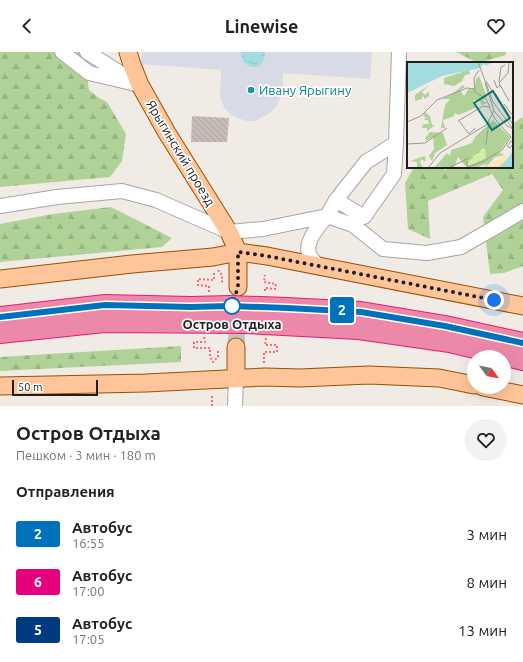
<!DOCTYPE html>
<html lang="ru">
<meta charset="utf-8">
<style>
:root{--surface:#fff;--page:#f2f2f2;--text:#202124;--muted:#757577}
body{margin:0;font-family:Ubuntu,sans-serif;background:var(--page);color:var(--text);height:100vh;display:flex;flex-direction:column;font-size:15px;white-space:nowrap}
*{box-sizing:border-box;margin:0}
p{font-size:13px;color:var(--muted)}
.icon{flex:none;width:22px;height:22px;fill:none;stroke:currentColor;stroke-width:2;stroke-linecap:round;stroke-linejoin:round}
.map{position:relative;height:354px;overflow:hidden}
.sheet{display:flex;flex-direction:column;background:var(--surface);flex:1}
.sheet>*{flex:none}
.badge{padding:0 8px;border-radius:3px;font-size:14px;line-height:26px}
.needle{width:26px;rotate:123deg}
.buttons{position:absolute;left:467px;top:298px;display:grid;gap:8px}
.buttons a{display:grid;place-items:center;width:44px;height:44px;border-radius:50%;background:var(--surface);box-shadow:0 4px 16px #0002;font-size:20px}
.scale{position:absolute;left:12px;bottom:10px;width:86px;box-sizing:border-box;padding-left:4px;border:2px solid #1f1f1f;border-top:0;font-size:11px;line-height:14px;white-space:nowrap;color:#1f1f1f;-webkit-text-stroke:3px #fff;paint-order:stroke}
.you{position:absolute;width:20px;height:20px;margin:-10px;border:3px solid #fff;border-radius:50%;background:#1a73e8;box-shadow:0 0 0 6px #1a73e833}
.map>.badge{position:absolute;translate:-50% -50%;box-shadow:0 0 0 2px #fff}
h2{padding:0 16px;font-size:15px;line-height:36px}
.round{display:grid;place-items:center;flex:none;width:42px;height:42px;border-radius:21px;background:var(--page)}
.headline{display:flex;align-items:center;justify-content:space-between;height:68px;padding:0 16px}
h1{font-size:19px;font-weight:700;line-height:30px}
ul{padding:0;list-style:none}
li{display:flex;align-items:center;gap:12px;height:48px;padding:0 16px}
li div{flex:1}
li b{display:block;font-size:15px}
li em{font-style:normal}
li .badge{min-width:44px;font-weight:700;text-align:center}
header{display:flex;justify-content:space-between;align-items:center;height:52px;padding:0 16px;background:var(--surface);font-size:18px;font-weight:700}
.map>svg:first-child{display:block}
.forest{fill:url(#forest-firs)}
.plaza{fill:#d8dae6}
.water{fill:url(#water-ripples)}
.building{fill:url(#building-back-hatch)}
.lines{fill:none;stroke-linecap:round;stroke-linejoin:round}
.major-tunnel{stroke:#c6c2bd;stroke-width:17;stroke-dasharray:17 8;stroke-linecap:butt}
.minor-casing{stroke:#a6a6a6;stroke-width:16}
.major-casing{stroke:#995100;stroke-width:19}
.highway-casing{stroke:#e51b7c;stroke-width:22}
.path{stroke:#ff666c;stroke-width:2;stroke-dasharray:2 2;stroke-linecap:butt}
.minor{stroke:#fff;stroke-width:14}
.major{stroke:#ffc59a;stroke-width:17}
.highway{stroke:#ec88a8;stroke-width:20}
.line-casing{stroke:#fff;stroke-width:9}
.line{stroke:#0072bc;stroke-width:6}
.walk{stroke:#1f1f1f;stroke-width:4;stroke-dasharray:0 7.2}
.culture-dot{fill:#0f9aa8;stroke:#fff;stroke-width:1.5}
.stop-dot{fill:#fff;stroke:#0072bc;stroke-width:2}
.labels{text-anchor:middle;stroke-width:3.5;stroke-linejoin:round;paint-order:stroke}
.culture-label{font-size:13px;fill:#0d838f;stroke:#fff;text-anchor:start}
.street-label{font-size:13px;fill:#1f1f1f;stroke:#fff}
.stop-label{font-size:13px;font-weight:bold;fill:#1f1f1f;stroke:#fff}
.inset-road{fill:none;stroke:#9c9995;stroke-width:1}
.view{fill:#0f766e;fill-opacity:0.15;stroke:#0f766e;stroke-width:2}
.inset-edge{fill:none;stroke:#1f1f1f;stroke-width:2}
</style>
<header><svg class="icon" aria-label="back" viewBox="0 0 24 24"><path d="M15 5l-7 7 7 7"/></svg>Linewise<svg class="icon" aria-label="heart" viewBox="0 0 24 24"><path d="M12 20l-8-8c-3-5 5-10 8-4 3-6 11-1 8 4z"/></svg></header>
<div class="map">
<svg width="523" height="354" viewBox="0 0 523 354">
<defs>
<pattern id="forest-firs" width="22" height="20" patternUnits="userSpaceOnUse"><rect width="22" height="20" fill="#b0d297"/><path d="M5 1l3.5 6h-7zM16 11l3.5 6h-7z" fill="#97b482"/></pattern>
<pattern id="water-ripples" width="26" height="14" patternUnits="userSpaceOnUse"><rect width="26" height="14" fill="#a2dbe0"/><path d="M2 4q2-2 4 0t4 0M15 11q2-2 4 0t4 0" fill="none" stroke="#8bbcc0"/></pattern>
<pattern id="building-back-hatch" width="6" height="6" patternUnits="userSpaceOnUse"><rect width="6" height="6" fill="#c8bcb7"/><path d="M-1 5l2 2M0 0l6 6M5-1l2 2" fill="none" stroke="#aba19d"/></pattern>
</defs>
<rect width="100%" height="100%" fill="#f0ebe4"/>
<path class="forest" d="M0 0H94L85 9 89 38 99 46 107 50 126 82 122 109 110 125 0 135Z
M456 0H506V3L478 11Z
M523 65V214L504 221 490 222 483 165 503 138 492 122 428 149 430 187 408 177 405 131 414 115H442L445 118 453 115H512V76L515 70Z
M111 155 172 186 162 195 0 210V172L53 162Z
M181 294V310L0 319V305Z"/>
<path class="plaza" d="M142 0H372L370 27 283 21 282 42 277 53 270 61 255 69H246L238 66 230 62 224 55 220 45 221 18 141 12Z"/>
<path class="water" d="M241 0H265C266 18 243 22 241 0Z"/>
<path class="building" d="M192 64 229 66 227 90H191Z"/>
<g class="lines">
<path class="major-tunnel" d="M236 295 238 258"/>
<defs>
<path id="minor" d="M62 0 89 21 140 33
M87 0 130 27
M336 148 364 165 394 122 396 91
M0 154 57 145 122 139 156 148 229 180 263 177 327 164 336 148 366 110 396 91 399 0
M318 214C316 211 312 208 310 204 303 190 319 174 327 164L353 173 383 197 427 201 461 195 523 159
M235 354 236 327"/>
<path id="major" d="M128 0 132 13 140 33 167 81 229 180 238 200V235
M0 227 132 212 213 205 238 200 267 204 523 254
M236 327V295
M0 334 146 331 265 325 300 326 369 323 439 326 474 333
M483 335 523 343"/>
<path id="highway" d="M0 265 105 253 191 255 230 254 287 256 361 260 445 274 523 291
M0 281 104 270 245 271 359 277 450 290 523 308"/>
</defs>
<use href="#minor" class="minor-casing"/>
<use href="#major" class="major-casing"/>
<use href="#highway" class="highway-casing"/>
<path class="path" d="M218 218 222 223V231
M265 239V236L275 237 276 232 264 230 265 223
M209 240V234L198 233V227L214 228V219
M204 285 205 290H194V296H210V305L213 310 218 305V298
M264 311V300H277V293H265L266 286
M212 354V342"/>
<use href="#minor" class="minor"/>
<use href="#major" class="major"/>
<use href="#highway" class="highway"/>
</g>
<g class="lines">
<defs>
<path id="line" d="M0 265 105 253 191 255 230 254 287 256 361 260 445 274 523 291"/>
</defs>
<use href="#line" class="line-casing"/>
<use href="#line" class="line"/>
<path class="walk" d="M232 254 238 235V200L267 204 494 248"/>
</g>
<circle class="culture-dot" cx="251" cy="38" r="4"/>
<circle class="stop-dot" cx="232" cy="254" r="8"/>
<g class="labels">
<g class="culture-label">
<text x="259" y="43">Ивану Ярыгину</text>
</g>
<g class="street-label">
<text transform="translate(181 101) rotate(59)" y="5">Ярыгинский проезд</text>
</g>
<g class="stop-label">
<text x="232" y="277">Остров Отдыха</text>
</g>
</g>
<g transform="translate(407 10)">
<rect width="106" height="106" fill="#f0ebe4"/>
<path d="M75 86 79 87V96L61 104 62 98Z" fill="#d3eda7"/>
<path d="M62 8 63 12 58 13 55 19 47 24 37 22V16ZM72 14 80 35 75 38 80 41 75 43 73 39 67 38 66 42 70 45 52 53 48 51 47 54 36 58 38 66H34L38 43 43 37H35L44 33 56 23 58 25 53 28 57 34 62 26 64 28 68 25 69 17ZM22 23 15 30 18 33 22 29V34L18 37 15 33V37L8 39V33ZM18 50 23 54 25 63H28L20 69V66H15L16 62H22L21 58H17L19 55 16 54ZM86 58 103 75 92 90 97 93 88 95 81 103 76 106 80 102 73 104 77 100 71 106H60L51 95 47 106H35L32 103 33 106H27L40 91 43 94 44 88 65 81 68 75ZM75 86 78 87 79 96 61 104 62 98 66 97V94L72 91ZM23 70 36 71 40 83 28 91 25 99 22 94 27 87 26 75 19 79 18 76ZM18 94 19 100 14 97 13 100 16 106H10V100L3 99Z" fill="#b0d297" fill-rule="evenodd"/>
<path d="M98 93 100 98 91 106H77Z" fill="#ffe5b3"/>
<path d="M0 0H87L79 4 77 2 73 6 35 14 0 31ZM106 89V106H91L101 96Z" fill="#a2dbe0"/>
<path class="inset-road" d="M71 0 86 40 106 67M102 0 101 11 92 21 102 39M72 8 67 16 68 30 79 37 83 45M87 18 90 26 93 23M79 19 106 63M92 20 94 5 98 3M78 21 87 49 100 64 106 67M97 42 106 54M51 59 76 44 82 45 88 57 104 75 95 88 75 100 61 105 59 99M52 59 62 72 68 66M0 60 14 54 30 38 60 26 67 27M106 80 104 79 100 84 103 86 106 82M0 82 18 81 40 66M79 83 82 59M21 106 33 91 79 63 87 49M41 106 62 96"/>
<path class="view" d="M86 29 103 56 85 68 67 41Z"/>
<rect width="106" height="106" class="inset-edge"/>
</g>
</svg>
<div class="buttons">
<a><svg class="needle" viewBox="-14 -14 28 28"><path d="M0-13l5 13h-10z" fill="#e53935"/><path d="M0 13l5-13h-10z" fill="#757577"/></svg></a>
</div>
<div class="scale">50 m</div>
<div class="you" style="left:494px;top:248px"></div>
<b class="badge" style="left:342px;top:258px;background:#0072bc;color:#fff">2</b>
</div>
<section class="sheet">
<div class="headline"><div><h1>Остров Отдыха</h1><p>Пешком · 3 мин · 180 m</p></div><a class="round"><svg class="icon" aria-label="heart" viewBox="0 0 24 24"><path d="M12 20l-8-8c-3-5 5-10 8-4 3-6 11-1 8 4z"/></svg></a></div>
<h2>Отправления</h2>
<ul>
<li><span class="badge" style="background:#0072bc;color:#fff">2</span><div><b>Автобус</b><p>16:55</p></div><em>3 мин</em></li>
<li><span class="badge" style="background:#e6007e;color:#fff">6</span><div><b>Автобус</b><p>17:00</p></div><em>8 мин</em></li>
<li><span class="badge" style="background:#003b80;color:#fff">5</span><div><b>Автобус</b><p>17:05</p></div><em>13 мин</em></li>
</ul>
</section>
